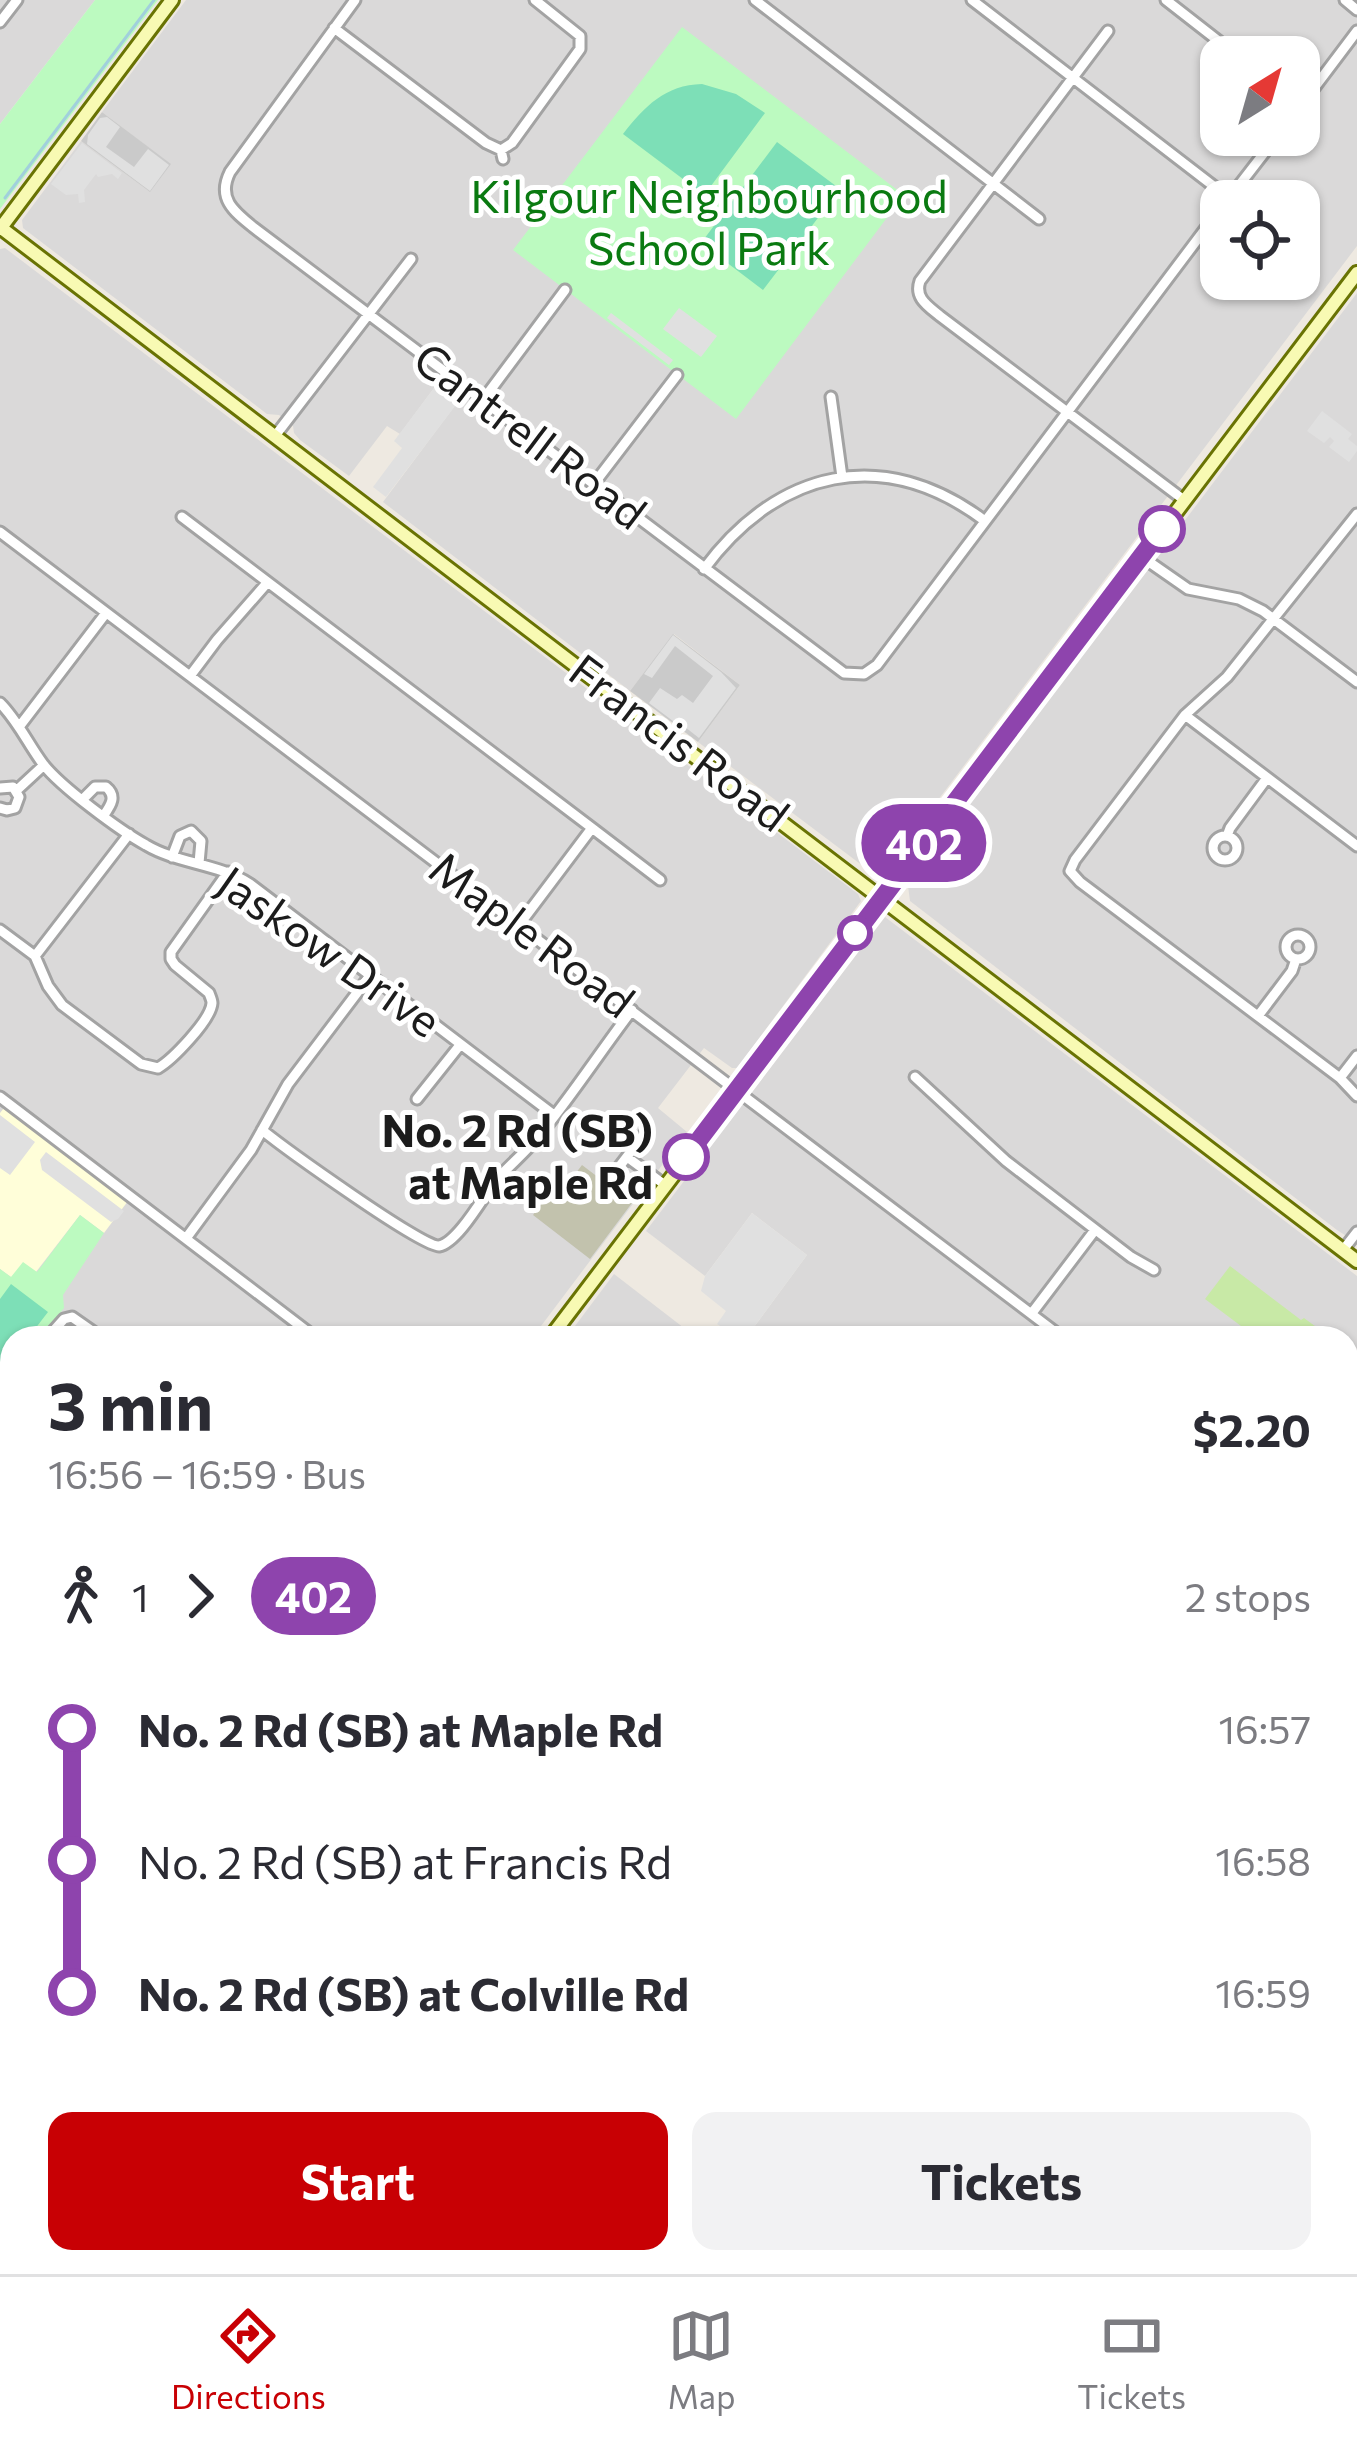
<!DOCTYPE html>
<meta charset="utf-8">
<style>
:root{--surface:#fff;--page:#f2f2f3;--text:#2b2b33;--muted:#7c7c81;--line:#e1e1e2;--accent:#c80004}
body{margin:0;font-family:Commissioner,sans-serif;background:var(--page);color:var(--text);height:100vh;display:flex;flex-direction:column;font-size:45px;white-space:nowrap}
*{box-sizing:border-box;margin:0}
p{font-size:39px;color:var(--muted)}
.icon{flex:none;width:66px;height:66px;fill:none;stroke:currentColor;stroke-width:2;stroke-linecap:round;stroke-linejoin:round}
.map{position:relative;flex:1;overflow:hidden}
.details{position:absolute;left:0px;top:1326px;width:1359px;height:948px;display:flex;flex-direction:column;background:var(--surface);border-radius:36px 36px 0 0;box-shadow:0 3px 9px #0004}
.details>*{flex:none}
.badge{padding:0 24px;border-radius:39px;font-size:42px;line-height:78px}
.needle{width:78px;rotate:37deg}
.fabs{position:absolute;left:1200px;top:36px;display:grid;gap:24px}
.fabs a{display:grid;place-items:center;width:120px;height:120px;border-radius:24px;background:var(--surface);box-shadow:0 3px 9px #0004;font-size:60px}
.map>.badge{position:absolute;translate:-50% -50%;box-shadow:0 0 0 6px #fff}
.legs{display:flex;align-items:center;gap:18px;height:132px;padding:0 48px;font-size:39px}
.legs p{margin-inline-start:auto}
.summary{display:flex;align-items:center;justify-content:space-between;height:204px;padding:0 48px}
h1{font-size:66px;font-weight:700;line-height:90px}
.action{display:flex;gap:24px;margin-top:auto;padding:24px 48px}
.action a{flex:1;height:138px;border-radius:24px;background:var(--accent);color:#fff;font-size:48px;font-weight:700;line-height:138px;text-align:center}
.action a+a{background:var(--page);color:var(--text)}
ul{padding:0 48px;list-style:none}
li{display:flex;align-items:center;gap:42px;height:132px;font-size:45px}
li i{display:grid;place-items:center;width:18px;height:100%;margin:0 15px;background:currentColor}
li i::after{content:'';width:30px;height:30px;margin:-15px;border:9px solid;border-radius:50%;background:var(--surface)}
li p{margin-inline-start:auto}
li:first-child i{background:linear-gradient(#0000 50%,currentColor 0)}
li:last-child i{background:linear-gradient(currentColor 50%,#0000 0)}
.dock{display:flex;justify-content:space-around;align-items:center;height:168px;border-top:3px solid var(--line);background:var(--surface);font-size:33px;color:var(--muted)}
.dock a{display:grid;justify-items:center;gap:6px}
.dock .on{color:var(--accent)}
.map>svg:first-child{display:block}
.residential{fill:#dad9d9;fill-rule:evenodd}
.education{fill:#fffed9}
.religious{fill:#cacaca}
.construction{fill:#c2c2ad}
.grass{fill:#c8e9a6}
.park{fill:#bcfac0}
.pitch{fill:#7ddfb7}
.parking{fill:#e0e0e0}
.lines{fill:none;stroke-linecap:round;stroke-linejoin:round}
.stream{stroke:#a1d0dc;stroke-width:3}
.street-casing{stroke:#a3a3a3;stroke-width:15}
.secondary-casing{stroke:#697303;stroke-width:18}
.street{stroke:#fff;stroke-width:9}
.secondary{stroke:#f8fab3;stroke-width:12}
.line-1-casing{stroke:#fff;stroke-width:27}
.line-1{stroke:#8e44ad;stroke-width:18}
.stop-1-dot{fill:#fff;stroke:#8e44ad;stroke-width:6}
.labels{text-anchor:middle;stroke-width:10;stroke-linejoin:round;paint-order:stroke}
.park-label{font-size:45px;fill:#0a7a11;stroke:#fff}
.street-label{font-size:45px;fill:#1c1c1c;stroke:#fff}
.stop-label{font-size:45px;font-weight:bold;fill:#1c1c1c;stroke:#fff;text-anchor:end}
</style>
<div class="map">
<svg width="1357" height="2274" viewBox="0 0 1357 2274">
<rect width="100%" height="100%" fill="#eee9e1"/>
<path class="residential" d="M0 0H95L0 124Z
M186 0H1357V246L882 874 875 875 698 742 740 685 674 634 630 691 383 502 459 400 437 384 400 434 387 426 349 476 300 440 294 433 293 426 279 415 267 414 23 228 22 220 81 141 149 191 170 164 102 112ZM1221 57H1299V135H1221ZM1221 201H1299V279H1221Z
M5 248 858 894 861 901 737 1068H732L704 1048 658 1108 687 1132 532 1338H459L449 1331 443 1338H12V1657L0 1649V249Z
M1357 293V1243L1337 1230 910 901 908 886Z
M885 917 1357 1276V2122L1347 2135V1338H746L807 1255 752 1213 705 1276 646 1231Z
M614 1274 697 1338H566Z
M0 1670 12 1679V2040L0 2056Z
M12 2079V2188L0 2178V2096Z
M1357 2171V2274H1278L1287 2262H1347V2184Z
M12 2205V2262H91L106 2274H0V2221Z
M105 2262H553L544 2274H120Z
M814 2262H1250L1241 2274H830Z"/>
<path class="education" d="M7 1104 131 1197 104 1233 80 1215 36 1272 11 1277 0 1269V1113Z"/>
<path class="religious" d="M102 112 171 164 150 192 81 141Z
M673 634 740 685 698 742 630 691Z"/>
<path class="construction" d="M582 1165 632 1203 590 1259 533 1215 552 1189 560 1194Z"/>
<path class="grass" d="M1230 1266 1301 1320 1304 1318 1323 1332 1318 1338H1257L1205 1299Z"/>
<path class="park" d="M95 0H158L0 209V124Z
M682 27 904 195 736 419 513 250Z
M80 1215 104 1233 63 1295 64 1308 41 1338H12V1374L0 1390V1269L11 1277 23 1262 37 1272Z
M553 2262H731L748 2274H544Z"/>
<path class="pitch" d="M702 84 736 94 765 113 708 190 699 191 623 134C645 106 665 85 702 84Z
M777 142 840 189 763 290 701 243Z
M11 1284 48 1312 28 1338H12V1358L0 1374V1299Z
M642 2262H700L715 2274H632Z"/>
<path class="parking" d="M107 117 120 127 106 147 134 167 148 149 169 165 150 191 87 144 88 135 100 118Z
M82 143 122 173 118 179 112 174 98 177 96 174 84 190 85 202 79 203 78 194 66 195 51 184Z
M679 308 717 336 701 357 663 329Z
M611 313 673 360 669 365 607 318Z
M437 384 459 401 386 497 373 487 402 448 394 441Z
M1322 411 1352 434 1348 439 1357 446V451L1349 462 1329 447 1334 441 1330 437 1324 443 1307 431Z
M673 635 721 672 736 688 699 738 685 727 686 722 681 727 649 703 660 688 677 699 682 695 693 703 713 676 675 646 652 678 644 674Z
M0 1115 35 1142 10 1175 0 1168Z
M46 1152 124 1211 118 1219 111 1222 42 1170 40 1160Z
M752 1213 807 1255 746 1338H718L725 1329 717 1324 726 1311 701 1291 705 1276Z"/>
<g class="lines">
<path class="stream" d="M5 198 154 0"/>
<defs>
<path id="street" d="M355 0 230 172C217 198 233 211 253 227L844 673 864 674 877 665 1221 208
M755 0 1039 219
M972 0 1229 198
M1166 0 1239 57
M1345 0 1357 10
M0 22 17 0
M334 28 486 143 501 150
M1108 31 920 281C914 298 928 306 940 316L1184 500
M1299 108 1357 31
M503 159 501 150 512 143 580 49V36L535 0
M1227 201 1278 135
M831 397 842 477
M483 400 565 290
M275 436 411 259
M593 485 677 375
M1357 514 1227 677 1185 715 1075 860 1070 871 1080 882 1340 1078 1357 1096
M182 517 592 828 519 925
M0 532 1063 1338
M1142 557 1188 589 1239 599 1263 611 1357 682
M704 569C777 470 883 444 985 521
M190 676 217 640 267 583
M0 703C18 721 28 744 43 764 61 787 119 830 146 845 178 864 217 863 250 884L554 1115
M1185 715 1357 846
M19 727 106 613
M0 788 13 787 19 797 15 808 7 810 0 808
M17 790 44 765
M83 799 95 787H106C117 796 111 805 104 815
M592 828 660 880
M1227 836 1230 828 1267 778
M1213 848a12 12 0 1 1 24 0a12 12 0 1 1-24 0Z
M172 857 180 836 191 831 201 841 199 863
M0 930 35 956 48 986 62 1005 141 1064 158 1068C172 1060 211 1020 212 1003 212 1000 210 996 209 993L175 965 171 959V952L228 872
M1286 947a12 12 0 1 1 24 0a12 12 0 1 1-24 0Z
M35 956 129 834
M1258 1016 1292 971 1296 959
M915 1077 1006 1161 1131 1257 1154 1270
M1340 1078 1357 1056
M0 1097 316 1338
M417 1099 460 1045
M262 1130C283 1147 423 1248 439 1246 457 1243 482 1199 493 1184 507 1167 524 1154 538 1137 571 1097 600 1052 632 1010
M627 1157 665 1185
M609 1180 646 1132
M187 1237 251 1150 288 1084 369 977
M1343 1250 1357 1232
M1032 1313 1095 1230
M47 1338 64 1319 72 1317 102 1338
M818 1338 829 1334 839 1338
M0 1400 12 1385
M1347 1406 1357 1414
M0 1495 12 1504
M1347 1557 1357 1565
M1347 1593 1357 1580
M1347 1739 1357 1746
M1347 1802 1357 1792
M1347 1815 1357 1824
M0 1825 12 1834
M0 1855 12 1839
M1347 1972 1357 1979
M0 2103 12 2112
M1347 2123 1357 2132
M1347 2193 1357 2180
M208 2262 224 2274
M460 2274 470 2262
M876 2274 885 2262
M1052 2274C1060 2259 1076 2259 1085 2274
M1228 2274 1237 2262
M1286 2274 1295 2262"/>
<path id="secondary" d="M0 227 1357 1261
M0 229 172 0
M550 1338 1357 273
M0 1659 12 1668
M0 2071 12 2055
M1347 2157 1357 2144
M790 2262 805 2274
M1258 2274 1267 2262"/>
</defs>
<use href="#street" class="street-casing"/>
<use href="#secondary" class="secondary-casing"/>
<use href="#street" class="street"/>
<use href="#secondary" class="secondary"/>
</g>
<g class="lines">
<defs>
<path id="line-1" d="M686 1157 1162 529"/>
</defs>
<use href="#line-1" class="line-1-casing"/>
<use href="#line-1" class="line-1"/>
</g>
<g class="stop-1-dot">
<circle cx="1162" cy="529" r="21"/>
<circle cx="855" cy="933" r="15"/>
<circle cx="686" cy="1157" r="21"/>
</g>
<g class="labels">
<g class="park-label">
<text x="709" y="213">Kilgour Neighbourhood<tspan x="709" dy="52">School Park</tspan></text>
</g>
<g class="street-label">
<text transform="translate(530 436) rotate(37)" y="16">Cantrell Road</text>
<text transform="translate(679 743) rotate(37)" y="16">Francis Road</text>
<text transform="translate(532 935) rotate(37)" y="16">Maple Road</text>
<text transform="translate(329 952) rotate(35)" y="16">Jaskow Drive</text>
</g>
<g class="stop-label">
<text x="653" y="1147">No. 2 Rd (SB)<tspan x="653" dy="52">at Maple Rd</tspan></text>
</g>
</g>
</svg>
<div class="fabs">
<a><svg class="needle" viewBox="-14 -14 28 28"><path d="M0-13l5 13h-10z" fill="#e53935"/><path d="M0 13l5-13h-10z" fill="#7c7c81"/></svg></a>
<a><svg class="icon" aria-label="locate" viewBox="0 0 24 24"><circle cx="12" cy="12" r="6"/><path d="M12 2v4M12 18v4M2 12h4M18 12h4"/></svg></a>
</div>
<b class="badge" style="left:924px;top:843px;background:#8e44ad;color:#fff">402</b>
<section class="details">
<div class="summary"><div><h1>3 min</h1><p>16:56 – 16:59 · Bus</p></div><b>$2.20</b></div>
<div class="legs"><svg class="icon" aria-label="walk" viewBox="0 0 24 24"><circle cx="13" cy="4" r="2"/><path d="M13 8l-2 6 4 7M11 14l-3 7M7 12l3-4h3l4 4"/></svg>1<svg class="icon" aria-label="forward" viewBox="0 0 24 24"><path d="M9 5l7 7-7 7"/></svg><b class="badge" style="background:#8e44ad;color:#fff">402</b><p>2 stops</p></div>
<ul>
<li><i style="color:#8e44ad"></i><b>No. 2 Rd (SB) at Maple Rd</b><p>16:57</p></li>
<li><i style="color:#8e44ad"></i><span>No. 2 Rd (SB) at Francis Rd</span><p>16:58</p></li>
<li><i style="color:#8e44ad"></i><b>No. 2 Rd (SB) at Colville Rd</b><p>16:59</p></li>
</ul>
<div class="action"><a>Start</a><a>Tickets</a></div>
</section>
</div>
<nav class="dock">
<a class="on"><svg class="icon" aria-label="directions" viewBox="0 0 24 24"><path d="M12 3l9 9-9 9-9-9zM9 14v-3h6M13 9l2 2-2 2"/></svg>Directions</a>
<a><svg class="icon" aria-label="map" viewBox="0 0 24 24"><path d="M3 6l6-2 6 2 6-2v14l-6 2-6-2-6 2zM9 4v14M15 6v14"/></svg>Map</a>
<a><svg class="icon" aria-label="tickets" viewBox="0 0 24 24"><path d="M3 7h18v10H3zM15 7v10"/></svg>Tickets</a>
</nav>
